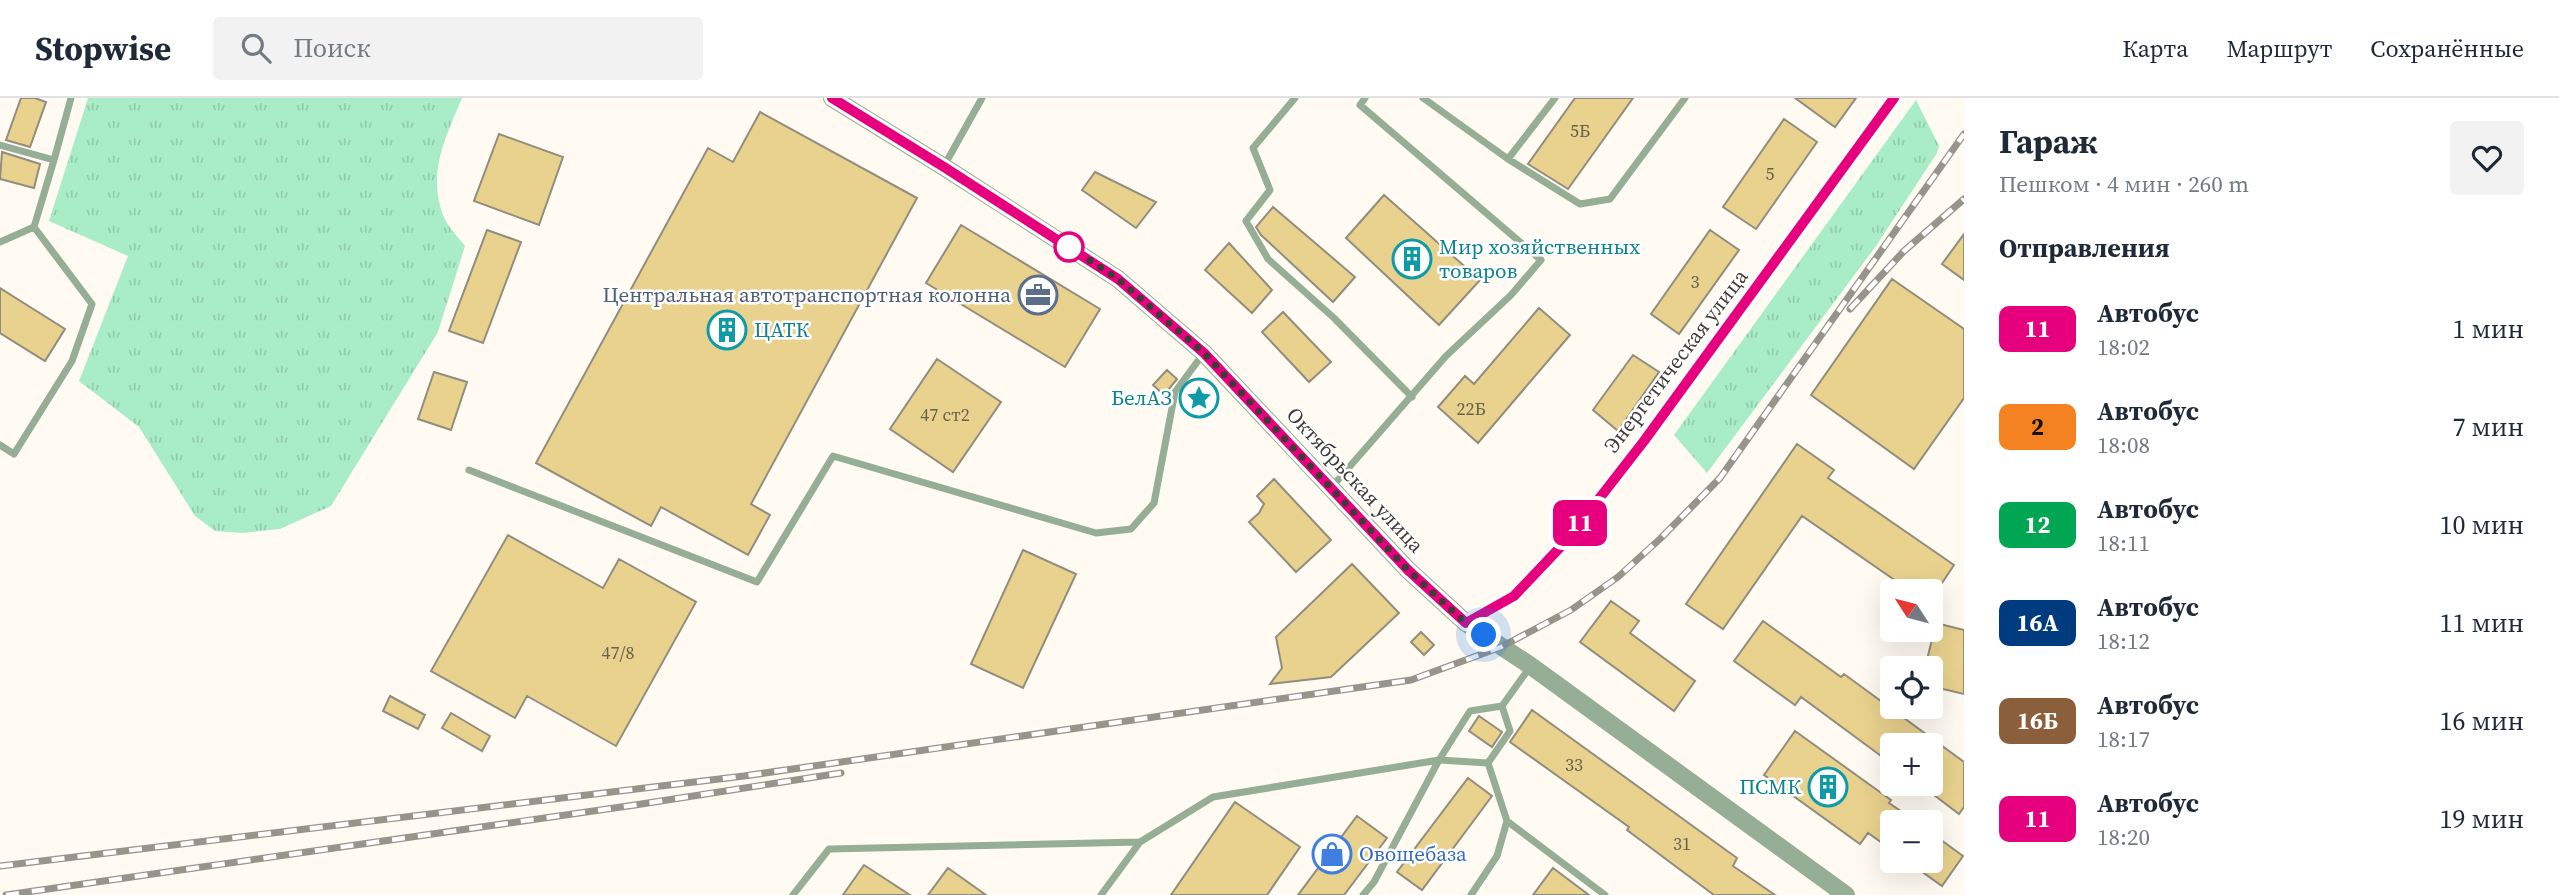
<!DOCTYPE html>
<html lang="ru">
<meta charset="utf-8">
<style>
:root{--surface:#fff;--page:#f2f2f3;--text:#1f2937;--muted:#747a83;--line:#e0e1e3}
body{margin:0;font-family:"Source Serif 4",serif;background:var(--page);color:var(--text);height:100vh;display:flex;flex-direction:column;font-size:26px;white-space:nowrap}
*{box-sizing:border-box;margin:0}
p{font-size:23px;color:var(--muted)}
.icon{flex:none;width:38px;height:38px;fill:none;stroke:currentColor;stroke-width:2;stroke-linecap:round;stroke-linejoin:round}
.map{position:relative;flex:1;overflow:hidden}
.drawer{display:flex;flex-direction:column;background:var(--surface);width:595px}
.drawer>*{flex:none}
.badge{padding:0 14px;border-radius:10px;font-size:24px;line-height:46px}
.needle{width:46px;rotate:306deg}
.fabs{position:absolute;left:1880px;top:481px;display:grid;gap:14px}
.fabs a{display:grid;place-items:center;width:63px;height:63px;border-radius:7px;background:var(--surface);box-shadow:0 7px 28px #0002;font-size:35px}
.you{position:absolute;width:35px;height:35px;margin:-18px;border:5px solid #fff;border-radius:50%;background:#1a73e8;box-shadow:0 0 0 10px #1a73e833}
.map>.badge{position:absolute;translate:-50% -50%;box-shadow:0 0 0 4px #fff}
h2{padding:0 35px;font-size:26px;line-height:63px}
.round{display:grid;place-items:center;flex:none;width:74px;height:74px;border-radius:7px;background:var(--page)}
.overview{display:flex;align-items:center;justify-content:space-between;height:119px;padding:0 35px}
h1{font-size:33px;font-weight:700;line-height:52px}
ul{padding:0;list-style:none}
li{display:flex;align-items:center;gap:21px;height:98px;padding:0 35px}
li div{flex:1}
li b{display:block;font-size:26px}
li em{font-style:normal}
li .badge{min-width:77px;font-weight:700;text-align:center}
header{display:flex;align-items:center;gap:42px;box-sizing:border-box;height:98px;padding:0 35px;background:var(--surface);border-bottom:2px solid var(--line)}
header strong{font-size:33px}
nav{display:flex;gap:38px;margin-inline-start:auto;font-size:24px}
.search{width:490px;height:63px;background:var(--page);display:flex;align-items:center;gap:18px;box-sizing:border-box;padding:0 24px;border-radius:7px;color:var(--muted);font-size:26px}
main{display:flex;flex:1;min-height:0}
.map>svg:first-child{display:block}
.grass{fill:url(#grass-tufts)}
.building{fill:#e9d28e;stroke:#928d7e;stroke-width:2}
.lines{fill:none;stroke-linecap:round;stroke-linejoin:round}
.service{stroke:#96ad96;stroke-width:7}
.minor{stroke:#96ad96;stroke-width:14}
.tertiary{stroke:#96ad96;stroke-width:18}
.rail-casing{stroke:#97948c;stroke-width:7}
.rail{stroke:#fff;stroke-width:4.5;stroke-dasharray:13;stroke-linecap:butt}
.line-casing{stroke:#fff;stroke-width:16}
.line{stroke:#e6007e;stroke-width:10}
.walk{stroke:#3e3c36;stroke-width:7;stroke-dasharray:0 12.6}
.stop-dot{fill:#fff;stroke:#e6007e;stroke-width:3.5}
.labels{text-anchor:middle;stroke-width:5;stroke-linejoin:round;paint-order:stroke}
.number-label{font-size:18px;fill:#69624c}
.culture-label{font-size:21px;fill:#0d838f;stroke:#fff;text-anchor:start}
.service-label{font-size:21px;fill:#4e5e75;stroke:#fff;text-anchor:end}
.street-label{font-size:21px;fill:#3e3c36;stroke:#fff}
.shop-label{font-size:21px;fill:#366cbe;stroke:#fff;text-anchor:start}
</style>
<header>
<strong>Stopwise</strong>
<div class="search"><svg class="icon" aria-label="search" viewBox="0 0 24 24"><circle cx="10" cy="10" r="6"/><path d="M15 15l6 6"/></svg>Поиск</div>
<nav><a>Карта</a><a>Маршрут</a><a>Сохранённые</a></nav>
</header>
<main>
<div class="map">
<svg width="1964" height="797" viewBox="0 0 1964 797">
<defs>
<pattern id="grass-tufts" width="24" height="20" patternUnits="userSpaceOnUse" patternTransform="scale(1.75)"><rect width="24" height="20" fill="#a8edc7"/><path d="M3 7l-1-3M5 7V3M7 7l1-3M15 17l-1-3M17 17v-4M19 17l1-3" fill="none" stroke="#92ccac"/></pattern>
</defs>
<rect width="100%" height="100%" fill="#fffbf2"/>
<path class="grass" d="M88 0H462C446 39 427 74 443 117 447 128 458 139 465 148L438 234 331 408 280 431 243 435 215 433 195 418 139 329 79 283 128 158 49 123Z
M1916 2 1939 48 1937 55 1876 148 1707 375 1674 337Z"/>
<path class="building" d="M21 0H35L46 4 30 49 6 42Z
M1575 0H1633L1568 91 1528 66Z
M1795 0H1856L1835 29Z
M760 14 917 100 751 406 770 417 748 457 661 409 651 428 536 365 708 50 733 64Z
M1784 21 1817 44 1756 131 1723 109Z
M499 36 563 59 539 127 474 103Z
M2 54 40 66 34 90 0 81Z
M1095 74 1156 104 1136 130 1082 92Z
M1384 97 1480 182 1439 227 1346 140Z
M1273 109 1355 179 1333 204 1261 137 1256 129Z
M961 127 1100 211 1065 269 926 185Z
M487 132 521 144 483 245 449 233Z
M1710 132 1739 152 1679 236 1651 216Z
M1964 136V182L1942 166Z
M1229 145 1272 192 1252 215 1205 172Z
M1892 181 1964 231V300L1914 371 1811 297Z
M0 190 65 231 45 263 0 235Z
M1539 210 1570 237 1478 345 1438 309 1465 278 1474 286Z
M1283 214 1331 264 1309 284 1262 234Z
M1633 257 1659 274 1618 333 1593 312Z
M937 261 1001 304 953 374 890 331Z
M1167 272 1177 281 1164 297 1153 287Z
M434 274 467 284 451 332 418 321Z
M1797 346 1834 372 1828 380 1954 467 1936 494H1912L1802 418 1723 531 1686 506Z
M1274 381 1331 442 1296 474 1249 424 1259 415 1264 406 1257 398Z
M508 437 603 490 619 461 696 504 616 648 527 598 515 620 431 573Z
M1023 452 1076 476 1023 590 971 566Z
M1352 466 1399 515 1331 579 1270 586 1282 570 1276 539Z
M1611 503 1639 523 1630 535 1695 583 1674 613 1580 544Z
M1763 523 1841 579 1844 576 1964 664V709L1959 716 1930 694V648H1892V666L1801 599 1795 607 1734 563Z
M1936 525 1964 532V596L1930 588V570H1925Z
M1421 534 1434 547 1424 557 1411 544Z
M390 598 425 617 418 631 383 613Z
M1532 612 1737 760 1733 768 1775 797H1714L1627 732 1629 729 1510 644Z
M451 615 490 638 482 653 442 630Z
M1479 618 1502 634 1492 649 1469 633Z
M1795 633 1891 702 1889 705 1917 724H1892V752L1868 735 1860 746 1764 677Z
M1468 680 1492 698 1422 792 1397 774Z
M1235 704 1300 749 1267 797H1171Z
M1357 718 1387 740 1344 797H1298Z
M1930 734 1963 758 1942 788 1907 763H1930Z
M864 767 910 797H843Z
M948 770 986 797H928Z
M1553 770 1589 797H1533Z"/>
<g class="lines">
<path class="service" d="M1295 0 1253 50 1270 92 1246 123 1268 161 1334 220 1412 299
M1423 0 1508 61 1580 106 1610 101 1685 0
M0 47 54 62 34 129
M1508 61 1555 0
M54 62 71 0
M944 68 982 0
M0 144 34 129
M0 347 14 356 72 263 92 206 34 129
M469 372 757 484 833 358 1096 435 1131 431 1154 405 1175 294 1203 256
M1331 390 1446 258 1511 197 1541 162 1360 7 1365 0
M1507 723 1605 797
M793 797 829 751 1140 744
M1101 797 1140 744 1213 699 1439 662 1470 613 1502 608 1530 569
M1363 797 1374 784 1439 662 1488 665 1510 633 1502 608
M1471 797 1497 758 1507 723 1488 665"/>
<path class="minor" d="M1466 525 1514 498 1567 442 1644 343 1894 0"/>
<path class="tertiary" d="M832 0 944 69 1118 181 1204 255 1408 472 1466 525 1531 568 1846 797"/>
<defs>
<path id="rail" d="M1850 211 1904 153 1964 101
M0 768 744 678 1411 582 1501 549 1571 512 1618 479 1661 440 1720 380 1964 36
M6 797 635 707 841 675"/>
</defs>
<use href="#rail" class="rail-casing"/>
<use href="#rail" class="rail"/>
</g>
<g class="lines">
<defs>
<path id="line" d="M832 0 944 69 1118 181 1204 255 1408 472 1466 525 1514 498 1567 442 1644 343 1894 0"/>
</defs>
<use href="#line" class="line-casing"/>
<use href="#line" class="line"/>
<path class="walk" d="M1069 149 1064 145 1118 181 1204 255 1408 472 1466 525 1484 537"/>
</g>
<defs>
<symbol id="building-ring" viewBox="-11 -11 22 22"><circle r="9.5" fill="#fff" stroke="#0f9aa8" stroke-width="1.5"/><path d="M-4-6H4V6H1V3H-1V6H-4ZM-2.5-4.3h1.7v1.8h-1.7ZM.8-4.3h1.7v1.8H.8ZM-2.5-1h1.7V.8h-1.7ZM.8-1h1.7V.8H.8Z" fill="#0f9aa8"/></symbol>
<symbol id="office-ring" viewBox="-11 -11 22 22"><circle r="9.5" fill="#fff" stroke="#5c6f8a" stroke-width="1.5"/><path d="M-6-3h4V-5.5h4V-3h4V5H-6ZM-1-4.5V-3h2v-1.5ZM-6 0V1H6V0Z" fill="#5c6f8a"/></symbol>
<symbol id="sight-ring" viewBox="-11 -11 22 22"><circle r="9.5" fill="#fff" stroke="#0f9aa8" stroke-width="1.5"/><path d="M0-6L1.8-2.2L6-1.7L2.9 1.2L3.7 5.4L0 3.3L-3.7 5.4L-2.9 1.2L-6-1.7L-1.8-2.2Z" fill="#0f9aa8"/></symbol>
<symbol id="shop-ring" viewBox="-11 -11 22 22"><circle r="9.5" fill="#fff" stroke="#3f7fe0" stroke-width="1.5"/><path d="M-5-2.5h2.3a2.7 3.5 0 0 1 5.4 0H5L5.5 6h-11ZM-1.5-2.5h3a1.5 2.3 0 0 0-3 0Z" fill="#3f7fe0"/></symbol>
</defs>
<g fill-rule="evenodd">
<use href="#building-ring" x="1390" y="139" width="44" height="44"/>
<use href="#office-ring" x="1016" y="175" width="44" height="44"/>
<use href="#building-ring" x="705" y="210" width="44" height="44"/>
<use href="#sight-ring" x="1177" y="278" width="44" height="44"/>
<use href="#building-ring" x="1806" y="667" width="44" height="44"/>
<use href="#shop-ring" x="1310" y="734" width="44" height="44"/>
</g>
<circle class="stop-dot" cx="1069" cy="149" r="14"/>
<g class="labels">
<g class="number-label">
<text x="1580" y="39">5Б</text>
<text x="1770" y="82">5</text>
<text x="1695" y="190">3</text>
<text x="1471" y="317">22Б</text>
<text x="945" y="323">47 ст2</text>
<text x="618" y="561">47/8</text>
<text x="1574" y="673">33</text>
<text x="1682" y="752">31</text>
</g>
<g class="culture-label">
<text x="1439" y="156">Мир хозяйственных<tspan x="1439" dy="24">товаров</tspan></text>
<text x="754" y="239">ЦАТК</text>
<text x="1172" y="307" text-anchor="end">БелАЗ</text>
<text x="1801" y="696" text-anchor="end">ПСМК</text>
</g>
<g class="service-label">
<text x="1011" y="204">Центральная автотранспортная колонна</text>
</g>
<g class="street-label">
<text transform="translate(1676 263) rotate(-53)" y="7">Энергетическая улица</text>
<text transform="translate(1355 382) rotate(47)" y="7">Октябрьская улица</text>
</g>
<g class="shop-label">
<text x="1359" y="763">Овощебаза</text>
</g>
</g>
</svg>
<div class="fabs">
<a><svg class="needle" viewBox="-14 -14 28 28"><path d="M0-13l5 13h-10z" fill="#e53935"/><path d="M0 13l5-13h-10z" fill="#747a83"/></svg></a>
<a><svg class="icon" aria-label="locate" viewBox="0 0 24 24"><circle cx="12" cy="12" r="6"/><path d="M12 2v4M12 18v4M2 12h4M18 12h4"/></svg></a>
<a>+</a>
<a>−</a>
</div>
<div class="you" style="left:1484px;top:537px"></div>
<b class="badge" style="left:1580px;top:425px;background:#e6007e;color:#fff">11</b>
</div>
<section class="drawer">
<div class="overview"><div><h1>Гараж</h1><p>Пешком · 4 мин · 260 m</p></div><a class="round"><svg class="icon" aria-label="heart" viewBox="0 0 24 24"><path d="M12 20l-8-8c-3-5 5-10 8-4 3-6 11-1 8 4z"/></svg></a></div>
<h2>Отправления</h2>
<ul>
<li><span class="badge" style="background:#e6007e;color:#fff">11</span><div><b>Автобус</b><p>18:02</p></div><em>1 мин</em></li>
<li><span class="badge" style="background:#f58220;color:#111">2</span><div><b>Автобус</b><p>18:08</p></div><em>7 мин</em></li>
<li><span class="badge" style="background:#00a651;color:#fff">12</span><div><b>Автобус</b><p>18:11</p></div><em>10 мин</em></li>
<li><span class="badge" style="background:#003b80;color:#fff">16А</span><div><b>Автобус</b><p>18:12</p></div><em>11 мин</em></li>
<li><span class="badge" style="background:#8b5e3c;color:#fff">16Б</span><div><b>Автобус</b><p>18:17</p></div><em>16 мин</em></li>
<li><span class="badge" style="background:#e6007e;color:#fff">11</span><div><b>Автобус</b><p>18:20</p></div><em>19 мин</em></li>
</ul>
</section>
</main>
